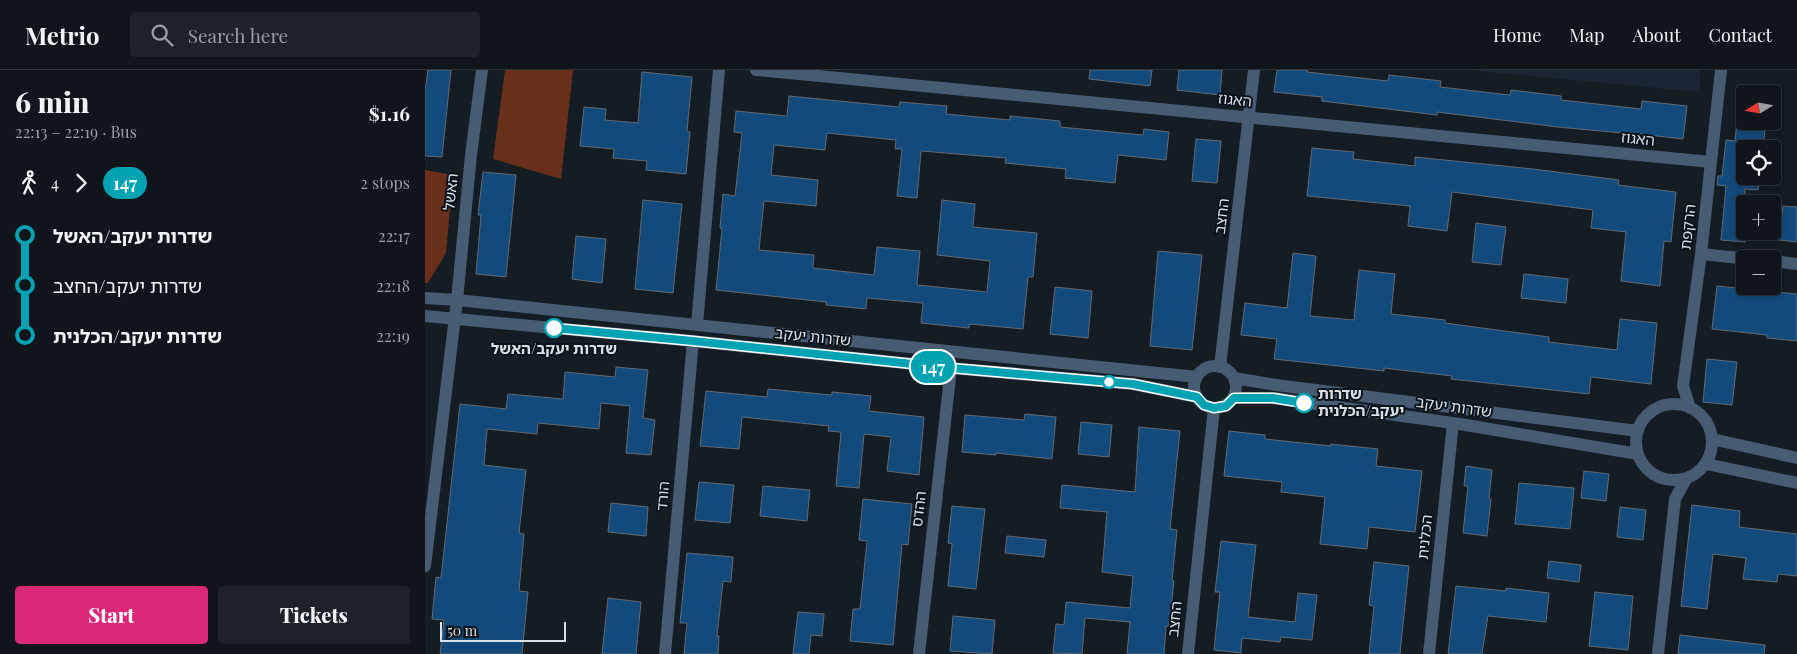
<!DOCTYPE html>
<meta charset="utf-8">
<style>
:root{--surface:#0f151b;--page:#1d2228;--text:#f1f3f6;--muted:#9b9fa3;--line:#2f343a;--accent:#db2777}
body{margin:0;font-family:"Playfair Display","Noto Sans Hebrew",serif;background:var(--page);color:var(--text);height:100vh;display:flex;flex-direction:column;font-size:19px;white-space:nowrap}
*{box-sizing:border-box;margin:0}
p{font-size:16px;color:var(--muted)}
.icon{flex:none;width:28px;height:28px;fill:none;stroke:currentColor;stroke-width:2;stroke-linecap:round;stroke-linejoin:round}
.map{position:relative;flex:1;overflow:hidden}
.sheet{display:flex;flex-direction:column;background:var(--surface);width:425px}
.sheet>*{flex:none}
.badge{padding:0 10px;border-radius:16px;font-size:18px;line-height:32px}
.needle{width:32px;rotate:259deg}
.controls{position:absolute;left:1311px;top:15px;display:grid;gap:10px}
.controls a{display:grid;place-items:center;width:45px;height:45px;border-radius:5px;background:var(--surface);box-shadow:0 2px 8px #0003,0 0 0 1px var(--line);font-size:25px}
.scale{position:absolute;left:15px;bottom:12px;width:126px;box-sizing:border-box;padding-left:5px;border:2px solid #dbe0e6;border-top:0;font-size:14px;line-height:18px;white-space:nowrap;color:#dbe0e6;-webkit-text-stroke:4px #0b131a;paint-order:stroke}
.map>.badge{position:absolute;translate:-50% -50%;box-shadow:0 0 0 2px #fff}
.legs{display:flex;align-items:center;gap:8px;height:55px;padding:0 15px;font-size:16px}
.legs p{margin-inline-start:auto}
.overview{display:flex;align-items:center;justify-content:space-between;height:85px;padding:0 15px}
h1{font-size:28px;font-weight:800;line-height:38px}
.action{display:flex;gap:10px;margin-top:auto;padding:10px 15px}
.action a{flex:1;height:58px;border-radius:5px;background:var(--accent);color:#fff;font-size:20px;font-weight:800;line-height:58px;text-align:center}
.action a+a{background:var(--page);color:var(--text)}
ul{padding:0 15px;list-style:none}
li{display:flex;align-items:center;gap:18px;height:50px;font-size:19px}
li i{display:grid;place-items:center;width:8px;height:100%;margin:0 6px;background:currentColor}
li i::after{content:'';width:12px;height:12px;margin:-6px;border:4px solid;border-radius:50%;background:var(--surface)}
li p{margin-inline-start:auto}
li:first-child i{background:linear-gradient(#0000 50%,currentColor 0)}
li:last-child i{background:linear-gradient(currentColor 50%,#0000 0)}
header{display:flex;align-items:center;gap:30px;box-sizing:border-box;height:70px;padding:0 25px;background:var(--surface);border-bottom:1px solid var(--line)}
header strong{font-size:24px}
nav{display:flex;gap:28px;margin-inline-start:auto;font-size:18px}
.search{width:350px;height:45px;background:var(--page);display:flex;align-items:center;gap:12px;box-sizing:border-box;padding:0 18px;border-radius:5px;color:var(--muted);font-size:19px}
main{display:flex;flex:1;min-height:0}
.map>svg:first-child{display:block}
.built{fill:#1a2633}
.green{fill:#692f1b}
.building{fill:#134a7c;stroke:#616b75}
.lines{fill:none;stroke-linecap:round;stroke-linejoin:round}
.minor{stroke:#475c73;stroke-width:12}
.line-1-casing{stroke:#fff;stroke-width:11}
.line-1{stroke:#00a3b4;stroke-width:8}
.stop-1-dot{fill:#fff;stroke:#00a3b4;stroke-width:2.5}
.labels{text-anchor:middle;stroke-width:4;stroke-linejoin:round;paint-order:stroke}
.street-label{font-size:15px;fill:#dbe0e6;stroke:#0b131a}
.stop-label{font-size:15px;font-weight:bold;fill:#dbe0e6;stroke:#0b131a}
</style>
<header>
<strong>Metrio</strong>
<div class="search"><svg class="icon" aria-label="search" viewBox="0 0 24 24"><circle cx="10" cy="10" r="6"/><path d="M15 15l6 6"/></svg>Search here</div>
<nav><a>Home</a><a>Map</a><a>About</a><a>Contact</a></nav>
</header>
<main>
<section class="sheet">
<div class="overview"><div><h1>6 min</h1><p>22:13 – 22:19 · Bus</p></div><b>$1.16</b></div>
<div class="legs"><svg class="icon" aria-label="walk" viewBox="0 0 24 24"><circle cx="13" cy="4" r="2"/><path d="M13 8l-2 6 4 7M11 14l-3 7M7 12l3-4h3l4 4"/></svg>4<svg class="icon" aria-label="forward" viewBox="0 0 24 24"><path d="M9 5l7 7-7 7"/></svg><b class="badge" style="background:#00a3b4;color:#fff">147</b><p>2 stops</p></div>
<ul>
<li><i style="color:#00a3b4"></i><b>שדרות יעקב/האשל</b><p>22:17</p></li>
<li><i style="color:#00a3b4"></i><span>שדרות יעקב/החצב</span><p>22:18</p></li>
<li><i style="color:#00a3b4"></i><b>שדרות יעקב/הכלנית</b><p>22:19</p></li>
</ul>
<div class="action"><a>Start</a><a>Tickets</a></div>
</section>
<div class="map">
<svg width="1372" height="584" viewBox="0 0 1372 584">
<rect width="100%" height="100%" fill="#141c24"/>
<path class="built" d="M1043 0H1276L1274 22Z"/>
<path class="green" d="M80 0H148L136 109 68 89Z
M0 100 28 105 21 183 3 213H0Z"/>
<path class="building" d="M3 0H26L17 87 0 86V16H1Z
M665 0H727L725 16 664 9Z
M754 0H797L795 25 752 20Z
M852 0H882V2L963 11 964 5 1016 11 1015 17 1085 25 1086 20 1136 26V30L1216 39 1217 31 1262 36 1258 69 1198 62 1197 63 1133 57 1012 42V45L897 31V27L849 22Z
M217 2 267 7 262 61 265 62 261 104 221 100 222 91 188 88 189 79 155 76 159 37 181 39 180 50 213 53Z
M364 26 474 37 475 32 522 36 521 44 585 50V46L635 51V57L718 65 719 59 744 62 741 90 693 85 690 113 640 108 641 99 580 93 581 88 496 81 492 128 472 126 477 79H470L471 70 402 63 400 80 349 75 346 105 393 110 391 136 339 131 334 180 389 185 388 198 449 205 452 177 495 181 492 215 562 222 565 191 512 185 517 130 550 134 548 157 612 163 608 207H603L598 259 545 254 544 258 496 253 498 233 442 228 441 239 401 235V232L291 220 297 159 295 158 298 124 310 126 317 63 309 62 311 41 362 46Z
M1312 51H1341L1338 79H1320V106H1335L1333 120 1320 119V172L1296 170 1301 116 1292 115 1293 106H1297L1301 70 1310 71Z
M771 69 796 71 792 113 767 111Z
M887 78 929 82 928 89 990 96V87L1108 99 1194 110 1193 115 1251 122 1246 172 1239 171 1235 216 1196 211 1201 162 1166 158 1168 140 1027 122 1022 161 983 156 985 136 882 126Z
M58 102 91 105 81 207 51 204 56 145H53Z
M218 130 257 134 248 223 210 219Z
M1358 136 1372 137V172L1354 170Z
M1051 153 1081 157 1076 195 1047 192Z
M151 166 181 169 177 213 147 209Z
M733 181 777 185 767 280 725 276Z
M868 183 891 186 885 246 929 250 934 200 970 204 966 244 1020 250V253L1124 267V272L1192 280 1195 249 1232 253 1226 314 1166 307 1164 324 1026 309 1027 306 959 298V301L849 289 852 269 816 265 820 233 862 238Z
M1099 204 1143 209 1141 233 1096 228Z
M1292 216 1372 224V271L1342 268V265L1287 259Z
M630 217 667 221 663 268 625 264Z
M1282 289 1312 292 1307 335 1278 332Z
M191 297 223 300 218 348 230 350 226 385 201 383 205 336 176 333 174 359 113 353 112 364 62 359 59 395 101 400 94 463 99 464 94 521 103 522 97 584H15L19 550 7 549 11 507 16 508 35 334 81 339 83 324 138 329 140 302 190 307Z
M343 319 407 325V322L446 326 444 341 499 347 494 405 462 401 466 367 439 364 434 418 411 416 416 362 403 361 404 356 317 347 314 379 275 376 281 321 342 327Z
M600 344 631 347 627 389 571 383V385L537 382 540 345 599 350Z
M656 352 687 355 684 387 653 384Z
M714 357 755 361 745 459 752 460 747 511H749L744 556H741L739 584H702L705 552 660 548 657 584 628 583 631 554 639 555 641 532 705 538 708 506 677 502 682 442 635 438 637 415 710 422Z
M804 361 840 365V369L906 376V374L953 379 951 396 997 401 990 462 944 457 942 479 895 474 900 427 856 422 857 412 799 406Z
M1041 396 1067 400 1064 428 1066 429 1062 466 1038 463 1043 416H1039Z
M1159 401 1184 404 1181 431 1156 428Z
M274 412 309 415 305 453 270 450Z
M1094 413 1149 418 1145 459 1090 454Z
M338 416 385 420 382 451 335 446Z
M438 429 487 434 483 475 477 474 468 575 425 571 428 539H435L442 471 434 470Z
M186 433 223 437 221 466 183 462Z
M1267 435 1315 441 1314 457 1372 464V506L1353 504 1352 512 1318 509 1321 488 1288 484 1282 539 1256 536Z
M527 436 560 439 551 519 523 516 527 474 523 473Z
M1195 437 1221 440 1218 470 1192 467Z
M582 466 621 470 619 487 580 483Z
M796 471 831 475 823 547 870 552 873 523 892 525 887 570 856 567 855 572 817 568 816 583 789 580 795 522H790Z
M262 483 308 487 306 512 298 511 292 566H294L293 584H259L262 553H255Z
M1124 491 1156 495 1154 512 1122 508Z
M949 492 984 496 975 584H944L949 536 944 535Z
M1031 516 1081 521V518L1124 523 1121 552 1063 546 1057 584H1023Z
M1170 522 1208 526 1203 580 1164 576Z
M183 528 216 532 211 584H177Z
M373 542 399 544 397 566 386 565 384 584H368Z
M528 546 570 550 567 584 525 581Z
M1255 565 1340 575 1339 584H1253Z"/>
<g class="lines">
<path class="minor" d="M331 0 1286 92
M1276 184 1324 189
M1348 191 1372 194
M0 228 32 230 772 307
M0 246 268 271 526 298 708 314 772 327
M272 255 294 0
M769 317a21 21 0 1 1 42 0a21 21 0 1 1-42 0Z
M795 297 829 0
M809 308 851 315 1213 361
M809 328H848L1035 354 1213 384
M1211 372a38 38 0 1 1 76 0a38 38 0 1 1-76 0Z
M1265 338 1258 316 1276 184 1296 0
M1287 369 1372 388
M1281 394 1372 413
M0 496 32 230 46 85 57 0
M240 584 268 271
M494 584 526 298
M763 584 789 338
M1004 584 1028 353
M1233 584 1250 429 1261 409"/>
</g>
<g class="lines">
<defs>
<path id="line-1" d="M129 258 268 271 526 298 708 314 772 327 779 335 789 338 801 336 809 328H848L879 333"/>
</defs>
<use href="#line-1" class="line-1-casing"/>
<use href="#line-1" class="line-1"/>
</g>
<g class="stop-1-dot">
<circle cx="129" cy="258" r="9"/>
<circle cx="684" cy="312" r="6"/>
<circle cx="879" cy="333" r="9"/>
</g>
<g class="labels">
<g class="street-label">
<text transform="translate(810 30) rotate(6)" y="5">האגוז</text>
<text transform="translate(1213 69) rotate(6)" y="5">האגוז</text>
<text transform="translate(26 122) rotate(-84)" y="5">האשל</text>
<text transform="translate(797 146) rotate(-83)" y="5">החצב</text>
<text transform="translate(1263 157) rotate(-84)" y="5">הרקפת</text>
<text transform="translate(388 267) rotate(6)" y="5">שדרות יעקב</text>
<text transform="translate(1029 337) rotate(8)" y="5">שדרות יעקב</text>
<text transform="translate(238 426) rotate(-85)" y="5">הורד</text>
<text transform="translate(494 439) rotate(-84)" y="5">ההדס</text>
<text transform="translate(1000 467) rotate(-84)" y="5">הכלנית</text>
<text transform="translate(750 549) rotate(-84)" y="5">החצב</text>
</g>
<g class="stop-label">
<text x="129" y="284">שדרות יעקב/האשל</text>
<text x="893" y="329" text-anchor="start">שדרות<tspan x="893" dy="17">יעקב/הכלנית</tspan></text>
</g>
</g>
</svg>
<div class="controls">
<a><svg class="needle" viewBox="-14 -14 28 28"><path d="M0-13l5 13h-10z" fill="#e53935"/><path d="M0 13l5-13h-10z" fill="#9b9fa3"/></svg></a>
<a><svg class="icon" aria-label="locate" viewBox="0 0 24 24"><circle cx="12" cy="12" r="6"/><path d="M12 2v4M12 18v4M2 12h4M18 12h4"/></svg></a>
<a>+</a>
<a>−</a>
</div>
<div class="scale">50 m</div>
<b class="badge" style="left:508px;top:297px;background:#00a3b4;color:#fff">147</b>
</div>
</main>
